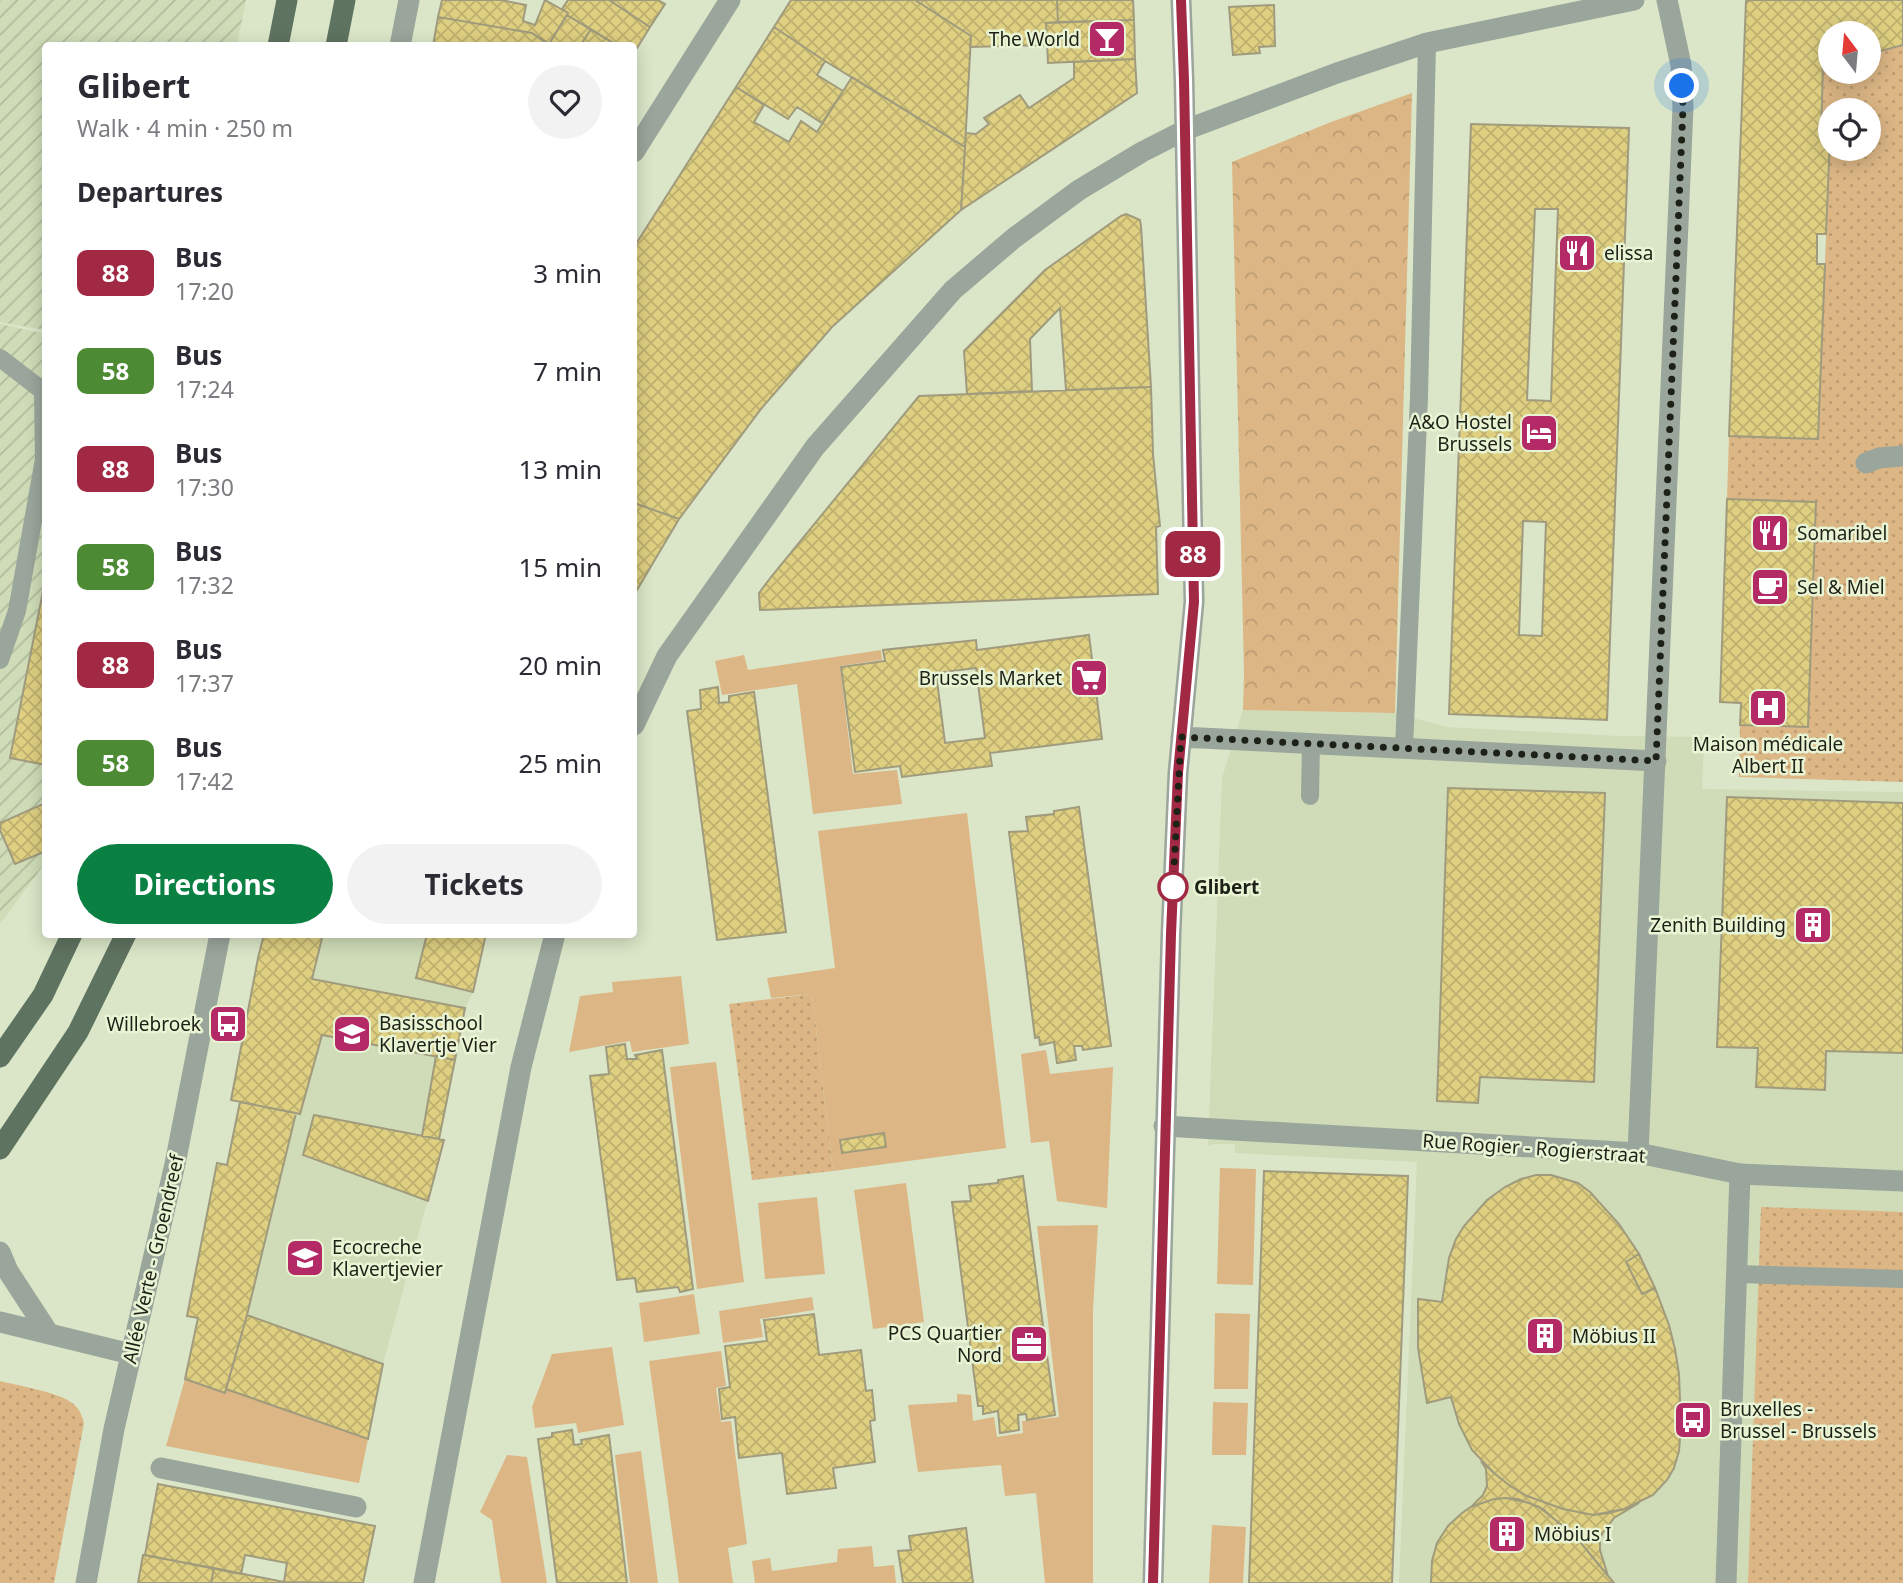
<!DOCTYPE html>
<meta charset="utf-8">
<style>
:root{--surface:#fff;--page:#f2f2f3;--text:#2b2b33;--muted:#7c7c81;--accent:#0b8043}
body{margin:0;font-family:"Noto Sans",sans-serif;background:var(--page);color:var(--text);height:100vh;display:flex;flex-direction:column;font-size:26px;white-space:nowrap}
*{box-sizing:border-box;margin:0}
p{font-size:23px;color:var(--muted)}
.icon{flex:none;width:38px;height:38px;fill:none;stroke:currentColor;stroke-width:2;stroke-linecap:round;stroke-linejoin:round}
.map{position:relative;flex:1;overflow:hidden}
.side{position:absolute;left:42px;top:42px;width:595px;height:896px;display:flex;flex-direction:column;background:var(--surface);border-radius:7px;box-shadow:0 4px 18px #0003}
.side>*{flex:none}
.badge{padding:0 14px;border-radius:10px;font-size:24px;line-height:46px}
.needle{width:46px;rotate:344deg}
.buttons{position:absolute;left:1818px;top:21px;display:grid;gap:14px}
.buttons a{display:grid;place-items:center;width:63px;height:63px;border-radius:50%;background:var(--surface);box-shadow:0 4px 18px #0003;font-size:35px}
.you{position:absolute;width:35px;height:35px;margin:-18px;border:5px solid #fff;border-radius:50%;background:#1a73e8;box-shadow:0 0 0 10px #1a73e833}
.map>.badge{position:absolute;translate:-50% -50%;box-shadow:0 0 0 4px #fff}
h2{padding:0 35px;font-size:26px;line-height:63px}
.round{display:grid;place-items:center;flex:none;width:74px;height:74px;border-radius:37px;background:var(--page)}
.head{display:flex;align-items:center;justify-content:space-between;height:119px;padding:0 35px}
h1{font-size:33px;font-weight:700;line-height:52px}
.primary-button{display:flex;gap:14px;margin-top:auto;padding:14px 35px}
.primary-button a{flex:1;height:80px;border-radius:42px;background:var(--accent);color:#fff;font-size:28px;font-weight:700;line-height:80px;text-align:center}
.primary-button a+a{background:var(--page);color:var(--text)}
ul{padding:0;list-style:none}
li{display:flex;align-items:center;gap:21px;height:98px;padding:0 35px}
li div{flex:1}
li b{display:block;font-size:26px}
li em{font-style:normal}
li .badge{min-width:77px;font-weight:700;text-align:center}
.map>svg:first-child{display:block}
.built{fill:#cfdcb7}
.industrial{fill:url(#industrial-furrows)}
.green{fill:#dcb685}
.forest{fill:url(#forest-crowns)}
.park{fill:url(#park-dots);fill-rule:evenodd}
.building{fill:url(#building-cross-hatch);stroke:#a09b7d;stroke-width:2;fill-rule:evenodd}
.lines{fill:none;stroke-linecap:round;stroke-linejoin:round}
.service{stroke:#9aa59b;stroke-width:18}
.pedestrian{stroke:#9aa59b;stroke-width:21}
.minor{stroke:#9aa59b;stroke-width:21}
.tertiary{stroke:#9aa59b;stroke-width:21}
.primary{stroke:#5f7361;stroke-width:21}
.line-casing{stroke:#fff;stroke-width:16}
.line{stroke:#a12944;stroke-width:10}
.walk{stroke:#1d2116;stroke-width:7;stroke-dasharray:0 12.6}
.stop-dot{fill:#fff;stroke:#a12944;stroke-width:3.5}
.labels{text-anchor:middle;stroke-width:5;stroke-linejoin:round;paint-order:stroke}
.poi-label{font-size:19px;fill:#1d2116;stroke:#e9f4d5;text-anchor:start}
.stop-label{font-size:19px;font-weight:bold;fill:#1d2116;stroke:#e9f4d5;text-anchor:start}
.street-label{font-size:19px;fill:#1d2116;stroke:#e9f4d5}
</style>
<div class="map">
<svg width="1903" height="1583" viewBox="0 0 1903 1583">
<defs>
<pattern id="industrial-furrows" width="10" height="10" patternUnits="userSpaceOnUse" patternTransform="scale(1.75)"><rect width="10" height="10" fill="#cfdcb7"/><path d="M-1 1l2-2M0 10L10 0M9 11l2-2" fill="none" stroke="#b1bc9d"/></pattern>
<pattern id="forest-crowns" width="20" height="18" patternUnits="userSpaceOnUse" patternTransform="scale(1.75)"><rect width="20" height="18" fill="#dcb685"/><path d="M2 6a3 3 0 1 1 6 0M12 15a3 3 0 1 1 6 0" fill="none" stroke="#bc9c72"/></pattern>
<pattern id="park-dots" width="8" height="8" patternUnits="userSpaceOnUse" patternTransform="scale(1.75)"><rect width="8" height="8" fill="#dcb685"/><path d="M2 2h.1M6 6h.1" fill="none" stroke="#bc9c72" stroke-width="1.8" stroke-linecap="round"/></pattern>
<pattern id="building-cross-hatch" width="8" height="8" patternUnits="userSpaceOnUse" patternTransform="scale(1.75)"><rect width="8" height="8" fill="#decf81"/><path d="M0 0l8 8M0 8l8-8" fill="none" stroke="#beb16f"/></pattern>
</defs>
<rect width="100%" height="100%" fill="#dbe6c8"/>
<path class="built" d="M1243 710 1395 713 1447 727 1619 736 1704 737 1702 789 1903 792V1583H1399L1417 1162 1235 1153V1144H1214L1208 1146 1222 778Z
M264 935H486L473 992 465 1008 439 1139 444 1140 383 1364 368 1439 227 1389 225 1393 185 1379 198 1319 187 1316 217 1163 227 1164 239 1102 231 1100 258 958Z"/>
<path class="industrial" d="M0 0H246L237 45 46 46 45 330 0 322Z
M0 324 46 334 45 863 0 924Z"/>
<path class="green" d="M881 650 882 660 840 666 853 774 897 770 902 804 813 814 797 684 722 695 715 661 744 655 748 670Z
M967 813 1006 1148 833 1171 812 994 771 998 767 978 835 968 818 831Z
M681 976 689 1044 632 1052 630 1041 569 1052 580 996 613 992 612 982Z
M1046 1050 1050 1074 1113 1067 1107 1208 1057 1201 1049 1141 1031 1143 1021 1054Z
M716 1062 744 1282 697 1289 670 1067Z
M1220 1168 1256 1169 1253 1285 1217 1284Z
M906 1183 924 1322 873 1329 854 1190Z
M817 1197 825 1274 765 1279 758 1203Z
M1098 1225 1093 1310V1583H1045L1036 1493 1005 1496 1001 1465 918 1472 908 1405 957 1402V1394L971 1395 973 1421 994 1417 997 1437 1023 1433 1022 1421 1059 1417 1037 1226Z
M694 1294 700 1334 644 1342 639 1303Z
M812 1297 814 1310 760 1319 763 1337 723 1343 719 1311Z
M1215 1313 1250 1314 1248 1389H1214Z
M612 1347 624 1425 578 1433 576 1423 535 1428 532 1407 552 1354Z
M721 1351 726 1386 716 1388 721 1422 731 1421 747 1544 728 1548 733 1583H679L649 1361Z
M185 1379 225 1392 226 1389 368 1439 359 1483 166 1446Z
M1213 1402 1248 1403 1246 1455H1212Z
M641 1451 658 1583H630L615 1455Z
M507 1455 527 1457 547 1583H501L492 1520 480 1512Z
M1212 1525 1246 1527 1243 1583H1209Z
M872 1546 874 1567 894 1565 896 1583H755L752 1561 770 1558 772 1571 837 1562 838 1549Z"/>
<path class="forest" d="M1412 93 1395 713 1243 710 1244 673 1232 162 1331 122Z"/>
<path class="park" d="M1903 45V782L1739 777 1740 725 1808 727 1727 499 1729 436 1818 439 1830 137 1821 136 1823 64 1830 63V72H1869V54ZM1830 110H1869V149H1830Z
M812 994 833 1171 752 1180 729 1004Z
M1761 1207 1903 1212V1583H1748Z
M0 1381C19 1386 58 1392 72 1403 79 1408 82 1415 84 1423L54 1583H0Z"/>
<path class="building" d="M442 0H501L526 5 523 21 535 25 545 0 568 13 549 44 532 33 438 17Z
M568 0H609L650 27 634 53V46H618L567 15 568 13 562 9Z
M609 0H658L665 4 650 27Z
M791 0H915L971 36 965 147 825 61 774 27Z
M915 0H1057L1058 22 1046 23 1047 45 970 47 971 36Z
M1057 0H1133L1134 20 1058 22Z
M1751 0H1903V45L1869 54V33H1830V63L1823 64 1821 136 1830 137 1826 234H1817V264H1825L1818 439 1729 436 1746 1Z
M1274 5 1275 46 1259 47 1260 53 1233 55 1229 7Z
M567 15 591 29 580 46H550L549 44Z
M438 17 532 33 550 46H433Z
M1134 20 1135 59 1048 63 1046 23Z
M774 27 825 61 817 75 843 91 822 123 797 107 788 119 736 87Z
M591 29 618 46H580Z
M1135 59 1137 93 961 210 966 133 976 134 989 124 984 118 1020 95 1029 108 1074 78V62Z
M852 77 965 147 961 210 832 327 761 409 679 519 634 503V247L736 87 764 105 754 122 789 142 801 121 817 132Z
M1471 124 1629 128 1607 720 1449 714ZM1535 209H1558L1551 401 1527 400ZM1523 521 1546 522 1542 636 1519 635Z
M1126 214 1140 220 1141 226 1151 387 1066 390 1060 308 1030 339 1032 391 967 394 964 351 1045 270 1121 216Z
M1151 387 1153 454 1160 526 1156 527 1158 594 760 610 759 593 771 577 919 396Z
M1727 499 1816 502 1808 727 1740 725 1741 703 1720 702Z
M634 503 679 519 634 595Z
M46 576V765L10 758Z
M1089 635 1102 739 990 753 992 766 902 777 900 766 855 772 841 667 885 661 883 650 976 640 977 650ZM976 668 985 738 945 743 936 673Z
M718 687 719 703 729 702V696L754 692 786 932 717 940 687 711 701 709 700 690Z
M1448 788 1605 793 1594 1082 1480 1077 1478 1103 1437 1101Z
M1727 797 1903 803V1053L1826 1051 1825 1090 1756 1087 1758 1048 1717 1047Z
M43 804 46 810V851L15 864 0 830V823Z
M1079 807 1111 1046 1083 1050 1082 1046H1074L1076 1060 1057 1063 1054 1042 1040 1045 1039 1037 1035 1038 1009 832 1028 831 1026 817 1054 814V811Z
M264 934H323L312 979 465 1008 455 1060 322 1035 300 1114 231 1100 258 958Z
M427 934H486L473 992 416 978Z
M625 1044 627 1059H637L635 1055 662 1050 693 1289 680 1292 678 1287 637 1292 635 1278 617 1280 590 1076 609 1074 606 1047Z
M436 1056 455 1060 439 1139 422 1136Z
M240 1102 296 1113 247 1315 225 1393 185 1379 198 1318 187 1316 217 1163 227 1165Z
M314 1115 444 1140 428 1201 303 1155Z
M884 1133 886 1147 842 1153 840 1140Z
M1264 1171 1408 1176 1392 1583H1249Z
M1536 1175H1551L1578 1183 1590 1192 1619 1224 1639 1254 1626 1262 1642 1294 1655 1288 1669 1325 1675 1349 1679 1374 1681 1426 1679 1451 1674 1468 1667 1480 1653 1495 1624 1509 1609 1513 1593 1515 1563 1509 1527 1496 1510 1486 1494 1473 1472 1450 1459 1424 1451 1397 1427 1403 1418 1348V1299L1442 1302 1449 1258 1456 1239 1464 1226 1487 1200 1505 1187 1521 1179Z
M1023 1176 1055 1415 1027 1420 1026 1414 1018 1415 1019 1430 1000 1433 998 1411 983 1414V1406H978L952 1202 971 1201 969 1186 998 1183V1180Z
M1639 1254 1655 1288 1642 1294 1626 1262Z
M814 1314 819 1355 861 1350 866 1391 872 1390 875 1420 870 1421 875 1462 833 1468 836 1488 787 1494 782 1453 739 1458 735 1417 722 1419 719 1389 730 1387 725 1346 767 1341 764 1320Z
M247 1315 383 1364 368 1439 226 1389Z
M572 1430 574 1445 582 1444 581 1440 609 1435 627 1583H557L538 1439 552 1437V1433Z
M1481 1461 1494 1473 1510 1486 1527 1496 1563 1509 1593 1515 1624 1509 1639 1503 1614 1518 1602 1534 1600 1540V1550L1608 1576 1581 1543 1563 1526 1539 1507 1518 1499 1506 1498 1494 1499 1471 1507 1483 1495 1487 1486 1486 1469Z
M158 1484 375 1526 363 1583 284 1582 287 1563 245 1555 241 1574 145 1555Z
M1506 1498 1529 1503 1543 1509 1581 1543 1614 1583H1431L1432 1561 1437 1543 1448 1526 1462 1513 1471 1507 1494 1499Z
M966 1528 973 1583H903L898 1551 911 1550 909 1536Z
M143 1555 214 1568 211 1583H138Z
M214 1568 289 1583H211Z"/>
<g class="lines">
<path class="service" d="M0 358 43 391 44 459 17 611 0 660
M1404 748 1419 397 1427 43
M1310 796 1311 744
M1737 1274 1903 1279"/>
<path class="pedestrian" d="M1866 463 1879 458 1903 456
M161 1468 356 1507"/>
<path class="minor" d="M400 46 409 0
M634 152 730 0
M634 725 667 656 815 447 953 290 1014 238 1079 190 1142 152 1185 130 1337 73 1427 43 1634 0
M1181 737 1656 761
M1164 1126 1638 1153 1740 1174
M1638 1153 1683 107 1681 65 1667 0
M0 1252 8 1271 49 1334
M0 1322 131 1354
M86 1583 114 1429 175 1164 220 934
M424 1583 521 1067 555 934
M1153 1583 1171 934 1178 773 1194 602 1184 80 1181 0"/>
<path class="tertiary" d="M1726 1583 1740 1174 1903 1181"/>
<path class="primary" d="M278 46 287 0
M336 46 345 0
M0 1057 43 995 72 934
M0 1149 78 1032 126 934"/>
</g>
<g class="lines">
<defs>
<path id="line" d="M1153 1583 1171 934 1178 773 1194 602 1184 80 1181 0"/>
</defs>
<use href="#line" class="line-casing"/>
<use href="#line" class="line"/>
<path class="walk" d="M1173 887 1181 737 1656 761 1683 107 1682 86"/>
</g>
<defs>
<symbol id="bar-square" viewBox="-11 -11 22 22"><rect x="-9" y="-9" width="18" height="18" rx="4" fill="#b42a66" stroke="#e9f4d5"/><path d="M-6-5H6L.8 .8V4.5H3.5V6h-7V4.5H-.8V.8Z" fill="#fff"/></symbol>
<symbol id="restaurant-square" viewBox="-11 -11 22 22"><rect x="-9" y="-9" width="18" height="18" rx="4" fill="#b42a66" stroke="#e9f4d5"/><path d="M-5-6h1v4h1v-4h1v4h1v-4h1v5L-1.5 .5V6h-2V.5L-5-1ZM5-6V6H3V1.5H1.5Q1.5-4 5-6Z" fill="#fff"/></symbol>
<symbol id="hotel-square" viewBox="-11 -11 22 22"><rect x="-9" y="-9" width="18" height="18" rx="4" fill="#b42a66" stroke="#e9f4d5"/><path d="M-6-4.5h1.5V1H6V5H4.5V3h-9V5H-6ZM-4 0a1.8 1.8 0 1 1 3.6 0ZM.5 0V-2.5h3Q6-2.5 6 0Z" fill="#fff"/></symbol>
<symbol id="cafe-square" viewBox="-11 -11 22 22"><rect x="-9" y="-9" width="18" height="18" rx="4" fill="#b42a66" stroke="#e9f4d5"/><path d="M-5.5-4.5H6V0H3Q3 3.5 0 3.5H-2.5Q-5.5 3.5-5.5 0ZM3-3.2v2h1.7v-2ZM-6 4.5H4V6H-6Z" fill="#fff"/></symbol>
<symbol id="supermarket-square" viewBox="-11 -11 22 22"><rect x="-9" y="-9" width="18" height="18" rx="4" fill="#b42a66" stroke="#e9f4d5"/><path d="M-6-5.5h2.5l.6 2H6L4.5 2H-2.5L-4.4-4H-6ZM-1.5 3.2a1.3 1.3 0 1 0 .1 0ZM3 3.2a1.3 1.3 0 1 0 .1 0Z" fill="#fff"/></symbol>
<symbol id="hospital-square" viewBox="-11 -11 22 22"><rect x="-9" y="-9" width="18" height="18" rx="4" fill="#b42a66" stroke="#e9f4d5"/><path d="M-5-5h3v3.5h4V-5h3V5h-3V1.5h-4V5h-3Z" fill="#fff"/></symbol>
<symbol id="building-square" viewBox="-11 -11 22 22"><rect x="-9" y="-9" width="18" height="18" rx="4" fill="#b42a66" stroke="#e9f4d5"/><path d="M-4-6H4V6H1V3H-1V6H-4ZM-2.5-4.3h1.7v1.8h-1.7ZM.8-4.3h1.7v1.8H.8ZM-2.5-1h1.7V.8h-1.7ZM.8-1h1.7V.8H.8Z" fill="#fff"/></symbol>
<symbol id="bus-square" viewBox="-11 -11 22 22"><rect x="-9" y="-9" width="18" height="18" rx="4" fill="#b42a66" stroke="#e9f4d5"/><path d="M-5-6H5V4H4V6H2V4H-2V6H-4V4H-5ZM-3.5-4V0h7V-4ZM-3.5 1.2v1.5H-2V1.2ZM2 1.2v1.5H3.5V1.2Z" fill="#fff"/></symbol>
<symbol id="school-square" viewBox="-11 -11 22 22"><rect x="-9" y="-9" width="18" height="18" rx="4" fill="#b42a66" stroke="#e9f4d5"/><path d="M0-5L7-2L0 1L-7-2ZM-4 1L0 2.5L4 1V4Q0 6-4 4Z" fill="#fff"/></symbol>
<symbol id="office-square" viewBox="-11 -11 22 22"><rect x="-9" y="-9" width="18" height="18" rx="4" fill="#b42a66" stroke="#e9f4d5"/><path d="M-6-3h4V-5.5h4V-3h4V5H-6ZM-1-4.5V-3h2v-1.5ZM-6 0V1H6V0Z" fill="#fff"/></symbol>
</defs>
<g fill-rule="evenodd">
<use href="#bar-square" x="1085" y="17" width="44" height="44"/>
<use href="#restaurant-square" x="1555" y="231" width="44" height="44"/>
<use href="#hotel-square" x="1517" y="411" width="44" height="44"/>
<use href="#restaurant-square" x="1748" y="511" width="44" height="44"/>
<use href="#cafe-square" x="1748" y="565" width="44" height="44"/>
<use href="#supermarket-square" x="1067" y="656" width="44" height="44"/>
<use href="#hospital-square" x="1746" y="686" width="44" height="44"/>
<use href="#building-square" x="1791" y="903" width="44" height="44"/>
<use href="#bus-square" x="206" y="1002" width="44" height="44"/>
<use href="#school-square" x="330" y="1012" width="44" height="44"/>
<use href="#school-square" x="283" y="1236" width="44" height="44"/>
<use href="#building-square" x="1523" y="1314" width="44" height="44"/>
<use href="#office-square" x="1007" y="1322" width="44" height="44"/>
<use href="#bus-square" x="1671" y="1398" width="44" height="44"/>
<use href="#building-square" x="1485" y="1512" width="44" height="44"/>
</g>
<circle class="stop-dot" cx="1173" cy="887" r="14"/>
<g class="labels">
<g class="poi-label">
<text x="1080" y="46" text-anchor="end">The World</text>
<text x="1604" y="260">elissa</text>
<text x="1512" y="429" text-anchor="end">A&amp;O Hostel<tspan x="1512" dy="22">Brussels</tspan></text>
<text x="1797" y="540">Somaribel</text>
<text x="1797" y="594">Sel &amp; Miel</text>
<text x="1062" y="685" text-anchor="end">Brussels Market</text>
<text x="1768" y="751" text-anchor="middle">Maison médicale<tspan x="1768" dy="22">Albert II</tspan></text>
<text x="1786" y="932" text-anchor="end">Zenith Building</text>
<text x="379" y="1030">Basisschool<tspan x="379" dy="22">Klavertje Vier</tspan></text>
<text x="201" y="1031" text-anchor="end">Willebroek</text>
<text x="332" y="1254">Ecocreche<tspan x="332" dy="22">Klavertjevier</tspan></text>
<text x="1002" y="1340" text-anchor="end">PCS Quartier<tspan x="1002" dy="22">Nord</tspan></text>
<text x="1572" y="1343">Möbius II</text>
<text x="1720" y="1416">Bruxelles -<tspan x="1720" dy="22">Brussel - Brussels</tspan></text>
<text x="1534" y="1541">Möbius I</text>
</g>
<g class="stop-label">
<text x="1194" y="894">Glibert</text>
</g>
<g class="street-label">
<text transform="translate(1534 1148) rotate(4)" y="7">Rue Rogier - Rogierstraat</text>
<text transform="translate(153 1259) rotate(-77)" y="7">Allée Verte - Groendreef</text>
</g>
</g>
</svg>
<div class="buttons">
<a><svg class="needle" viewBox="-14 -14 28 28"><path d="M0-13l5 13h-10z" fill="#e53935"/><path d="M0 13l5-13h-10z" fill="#7c7c81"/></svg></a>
<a><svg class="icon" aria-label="locate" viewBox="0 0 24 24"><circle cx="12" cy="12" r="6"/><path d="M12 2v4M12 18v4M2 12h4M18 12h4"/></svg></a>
</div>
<div class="you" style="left:1682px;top:86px"></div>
<b class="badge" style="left:1193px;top:554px;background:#a12944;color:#fff">88</b>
<section class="side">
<div class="head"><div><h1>Glibert</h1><p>Walk · 4 min · 250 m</p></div><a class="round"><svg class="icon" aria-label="heart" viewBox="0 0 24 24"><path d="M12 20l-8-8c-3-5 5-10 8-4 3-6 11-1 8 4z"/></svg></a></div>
<h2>Departures</h2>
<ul>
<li><span class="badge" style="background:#a12944;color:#fff">88</span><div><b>Bus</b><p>17:20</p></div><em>3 min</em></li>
<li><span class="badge" style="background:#4c8b33;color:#fff">58</span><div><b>Bus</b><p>17:24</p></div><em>7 min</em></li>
<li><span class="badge" style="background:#a12944;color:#fff">88</span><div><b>Bus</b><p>17:30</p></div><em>13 min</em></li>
<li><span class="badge" style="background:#4c8b33;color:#fff">58</span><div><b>Bus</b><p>17:32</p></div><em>15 min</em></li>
<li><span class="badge" style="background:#a12944;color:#fff">88</span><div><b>Bus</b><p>17:37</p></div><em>20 min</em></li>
<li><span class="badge" style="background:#4c8b33;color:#fff">58</span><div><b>Bus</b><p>17:42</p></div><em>25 min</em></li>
</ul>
<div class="primary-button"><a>Directions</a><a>Tickets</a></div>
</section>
</div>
